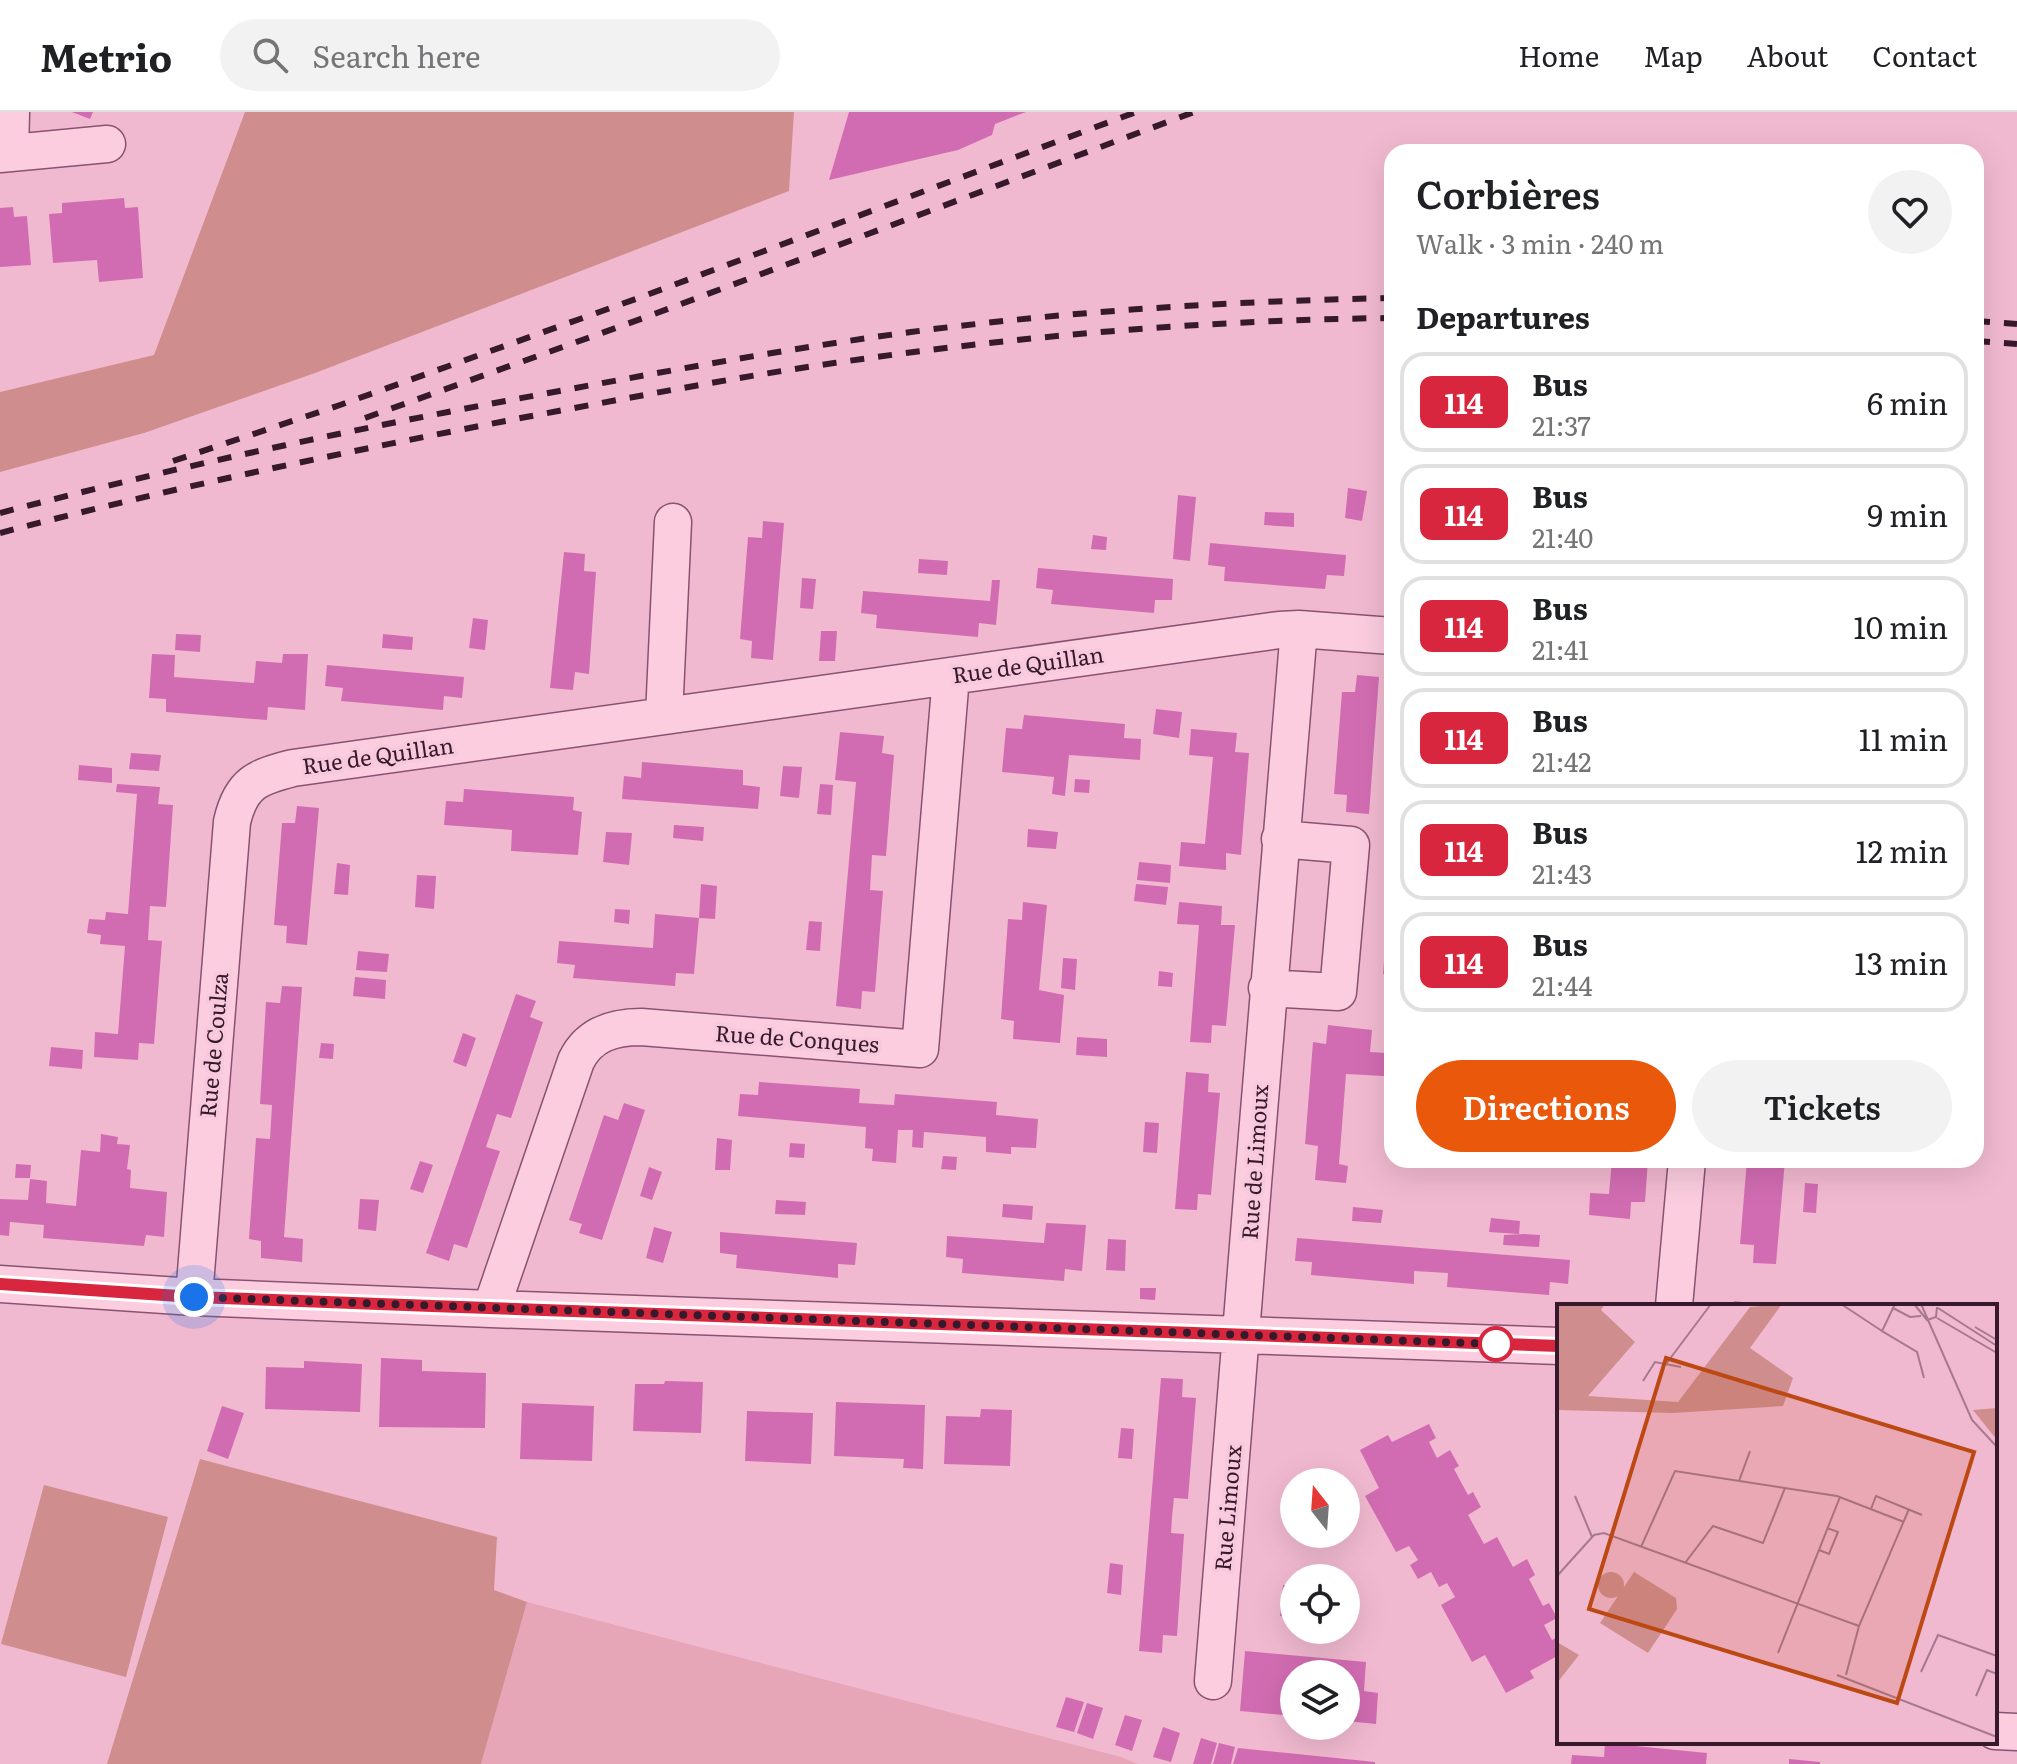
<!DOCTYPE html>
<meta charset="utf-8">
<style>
:root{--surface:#fff;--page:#f2f2f2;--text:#202124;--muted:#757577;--line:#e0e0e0;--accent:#ea580c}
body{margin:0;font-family:Literata,serif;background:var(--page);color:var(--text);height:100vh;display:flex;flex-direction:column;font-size:30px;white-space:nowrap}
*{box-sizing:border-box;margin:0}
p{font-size:26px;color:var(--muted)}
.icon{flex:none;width:44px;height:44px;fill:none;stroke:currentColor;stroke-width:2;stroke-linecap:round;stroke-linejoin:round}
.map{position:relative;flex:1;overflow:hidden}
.drawer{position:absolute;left:1384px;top:32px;width:600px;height:1024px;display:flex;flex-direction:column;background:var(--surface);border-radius:24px;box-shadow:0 8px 32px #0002}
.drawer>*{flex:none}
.badge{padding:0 16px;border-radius:12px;font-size:28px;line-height:52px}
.needle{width:52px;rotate:343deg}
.fabs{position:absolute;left:1280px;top:1356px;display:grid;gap:16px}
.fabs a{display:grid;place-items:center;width:80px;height:80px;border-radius:50%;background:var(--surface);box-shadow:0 8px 32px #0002;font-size:40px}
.you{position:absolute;width:40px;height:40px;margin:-20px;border:6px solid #fff;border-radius:50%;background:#1a73e8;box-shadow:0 0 0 12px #1a73e833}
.map>.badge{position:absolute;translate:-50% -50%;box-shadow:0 0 0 4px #fff}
h2{padding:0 32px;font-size:30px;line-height:72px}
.round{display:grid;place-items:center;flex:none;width:84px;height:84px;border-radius:42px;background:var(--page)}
.head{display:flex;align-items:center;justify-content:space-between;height:136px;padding:0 32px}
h1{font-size:38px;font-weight:600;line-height:60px}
.button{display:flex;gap:16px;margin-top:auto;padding:16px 32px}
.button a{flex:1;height:92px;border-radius:48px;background:var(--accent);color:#fff;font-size:32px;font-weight:600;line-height:92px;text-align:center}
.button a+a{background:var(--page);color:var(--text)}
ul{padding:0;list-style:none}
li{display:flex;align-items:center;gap:24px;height:100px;margin:0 16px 12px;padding:0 16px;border:4px solid var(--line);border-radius:24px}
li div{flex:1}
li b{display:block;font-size:30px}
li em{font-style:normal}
li .badge{min-width:88px;font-weight:700;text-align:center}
header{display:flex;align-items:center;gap:48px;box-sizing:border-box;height:112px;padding:0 40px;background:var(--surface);border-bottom:2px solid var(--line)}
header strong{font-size:38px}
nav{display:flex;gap:44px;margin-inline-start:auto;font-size:28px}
.search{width:560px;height:72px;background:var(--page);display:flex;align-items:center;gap:20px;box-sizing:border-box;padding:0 28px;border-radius:44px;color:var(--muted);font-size:30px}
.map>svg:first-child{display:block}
.farmland{fill:#e7a6b7}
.green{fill:#cf8e8d}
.building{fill:#d26cb2}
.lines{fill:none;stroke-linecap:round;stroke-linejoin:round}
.minor-casing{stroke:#885371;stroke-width:39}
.minor{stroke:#fbcddf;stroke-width:36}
.rail{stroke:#36192b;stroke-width:6;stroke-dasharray:14 14;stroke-linecap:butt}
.line-casing{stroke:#fff;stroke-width:18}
.line{stroke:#d7263d;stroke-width:12}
.walk{stroke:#36192b;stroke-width:8;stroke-dasharray:0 14.4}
.stop-dot{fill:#fff;stroke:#d7263d;stroke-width:4}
.labels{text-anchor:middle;stroke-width:7;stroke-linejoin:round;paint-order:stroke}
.street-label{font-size:22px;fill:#36192b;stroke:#f8c9dc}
.inset-road{fill:none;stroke:#a6798e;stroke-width:2}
.view{fill:#bc4914;fill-opacity:0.15;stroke:#bc4914;stroke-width:4}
.inset-edge{fill:none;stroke:#36192b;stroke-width:4}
</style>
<header>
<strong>Metrio</strong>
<div class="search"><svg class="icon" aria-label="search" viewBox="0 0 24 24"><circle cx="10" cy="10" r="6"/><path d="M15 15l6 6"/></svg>Search here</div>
<nav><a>Home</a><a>Map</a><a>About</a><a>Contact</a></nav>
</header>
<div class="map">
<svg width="2017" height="1652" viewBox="0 0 2017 1652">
<rect width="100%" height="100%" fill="#f1b9d0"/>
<path class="farmland" d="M527 1490 1121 1645 1138 1652H481Z"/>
<path class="green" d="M245 0H794L789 79 315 261 144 321 0 360V280L154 243Z
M200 1347 497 1425 494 1478 527 1490 481 1652H107Z
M44 1373 168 1405 126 1565 1 1532Z"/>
<path class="building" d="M72 0H93L90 7Z
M849 0H1026L995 12 992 23 958 38 829 68Z
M124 86 125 96 138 95 143 166 99 170 97 148 53 151 49 102 62 101V91Z
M13 95 14 105 27 104 31 153 0 155V96Z
M1348 376 1367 379 1362 409 1345 406Z
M1178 383 1196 385 1190 449 1173 447Z
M1265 400 1294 401V415L1264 413Z
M763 409 784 411 773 548 751 546 752 529 740 527 748 425 762 426Z
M1093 423 1107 425 1106 438 1091 437Z
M1210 431 1346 443 1344 464 1327 463 1325 477 1224 469 1225 455 1208 453Z
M564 440 585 442 584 459 596 460 589 562 575 560 573 578 550 576Z
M919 447 948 449 947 463 918 461Z
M1038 456 1173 467 1172 488H1155L1154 501 1051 492 1053 478 1036 476Z
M802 466 816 467 813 497 800 496Z
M992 468H1000L996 513 979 511 978 525 876 516 877 503 861 501 863 479 990 489Z
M473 506 488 508 485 538 469 536Z
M821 519H837L835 549H819Z
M176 522 201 523 200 540 175 538Z
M383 522 413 525 412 538 382 536Z
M152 542 175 543 174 565 254 571 256 549 282 551 283 542H308L305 598 268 595 267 608 166 600V587L149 586Z
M327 553 464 565 462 586 444 584 443 598 341 589 343 576 325 574Z
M1357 563 1379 565 1369 702 1346 700 1347 683 1334 682 1342 580H1355Z
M1156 597 1182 600 1179 626 1153 622Z
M1024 603 1125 612 1124 626 1141 627 1140 648 1069 643 1065 684 1052 682 1054 665 1002 660 1006 616 1022 617Z
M1191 617 1237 621 1235 640 1249 641 1241 743 1226 741V758L1179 754 1181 730 1205 732 1213 645 1189 643Z
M840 620 884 624 882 641 894 643 886 744 872 743 870 778 883 779 875 880 862 879 861 897 836 894 856 670 835 668Z
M131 641 161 643 159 659 129 657Z
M642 650 743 658V673L760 675 758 697 622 687 624 664 641 666Z
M79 653 112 656V671L78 668Z
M783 654 802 655 799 686 780 684Z
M1075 667 1090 668 1089 681 1074 680Z
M117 672 160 675 158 692 173 693 166 795 150 794 148 828 162 829 154 932 139 931 138 948 94 945 95 920 118 922 125 834 100 832 101 823 87 821 89 807 105 808 106 800 128 802 137 682 116 680Z
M820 672 833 673 831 703 817 702Z
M464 677 574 685 573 698 582 700 578 743 511 739 512 718 444 713 446 689 463 690Z
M297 694 319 696 307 833 286 831 287 814 274 813 282 711H295Z
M674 713 704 715 703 729 673 726Z
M1028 717 1058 720 1056 737 1027 735Z
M606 720 632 721 629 753 603 750Z
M1139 750 1171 753 1170 771 1137 768Z
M337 751 350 753 348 783 334 782Z
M417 763 436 764 434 797 415 795Z
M701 772 717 774 715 807 699 806 694 862 676 861 675 874 573 866 575 853 557 851 559 829 653 836 655 802 699 806Z
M1136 772 1168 775 1166 793 1134 789Z
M1390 778H1392V863L1383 862Z
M1023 790 1047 793 1039 878 1064 883 1060 931 1013 927 1014 909 1001 907 1008 807 1022 808Z
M1179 790 1222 794 1221 813H1235L1226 914 1212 913 1211 931 1190 930 1199 813 1177 812Z
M615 797 630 798 629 812 614 810Z
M809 809 822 810 820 839 806 838Z
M358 839 389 842 387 860 356 858Z
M1063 846 1077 847 1075 878 1061 876Z
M1159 859 1173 861 1172 875 1158 874Z
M355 865 386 868 385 887 353 884Z
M282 874 302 875 284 1125 303 1127 302 1150 261 1146V1129L249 1127 256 1026 270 1027 272 993 260 992 266 890 280 891Z
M516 882 536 889 530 905 543 910 511 1006 497 1002 486 1035 500 1039 467 1136 454 1132 449 1149 426 1141Z
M1328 913 1372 918 1370 940 1386 941 1384 964 1346 962 1339 1052 1348 1054 1346 1071 1315 1068 1318 1034 1305 1032 1313 930 1326 932Z
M463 921 476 926 466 955 453 950Z
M1077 925 1107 927V945L1076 943Z
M321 931 334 932 333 947 319 946Z
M51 935 83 938 82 957 49 954Z
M1186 960 1209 962 1208 980 1220 981 1211 1083 1198 1082 1197 1098 1175 1097Z
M759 970 860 977 859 991 894 993 895 982 997 990 996 1003 1038 1007 1036 1036 1011 1035V1042L986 1040V1025L924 1020 923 1036 912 1035 913 1018H898L896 1051 872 1049 873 1037 865 1036 866 1015 738 1004 740 982 758 983Z
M624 991 645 998 602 1128 579 1121 582 1112 569 1108 604 1003 618 1008Z
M1145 1010 1159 1011 1157 1041 1143 1040Z
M101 1022 118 1025 117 1032 130 1033 127 1057 131 1058 130 1076 167 1080 164 1125 146 1123 144 1134 43 1126 44 1113 10 1110 9 1124 0 1123V1087L28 1088 30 1067 47 1069 46 1091 76 1094 81 1038 100 1040Z
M717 1026 732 1028 730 1058H715Z
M790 1031 805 1032 804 1046 789 1045Z
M943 1044 957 1045 956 1058 941 1057Z
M1612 1048H1648L1645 1090H1631L1630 1107 1589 1103 1590 1081 1609 1082Z
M1747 1048H1785L1776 1152 1753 1151 1754 1133 1740 1132Z
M420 1049 433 1053 423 1081 410 1077Z
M16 1052 31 1053 30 1066H15Z
M649 1055 662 1060 652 1088 640 1084Z
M1805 1071 1818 1072 1816 1101 1803 1100Z
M360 1087 379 1088 376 1119 358 1117Z
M776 1088 806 1090 805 1103 775 1102Z
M1003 1092 1033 1094 1032 1108 1002 1105Z
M1353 1095 1383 1098 1381 1111 1352 1109Z
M1491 1106 1520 1109 1519 1122 1489 1120Z
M1046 1111 1086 1113 1082 1159 1065 1157 1064 1169 962 1161 963 1147 946 1145 947 1124 1044 1131Z
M654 1115 672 1120 663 1151 646 1146Z
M720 1120 857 1131 855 1153 838 1152V1166L736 1156 737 1143 720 1141Z
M1524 1122 1540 1123 1539 1135 1503 1133 1504 1123Z
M1297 1126 1570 1148 1568 1172 1550 1170 1549 1183 1447 1175 1448 1161 1414 1159V1172L1311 1163 1312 1150 1295 1149Z
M1108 1127 1126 1128 1125 1159 1106 1158Z
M1140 1176H1156L1155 1188 1140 1187Z
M1734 1189 1759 1192V1194H1733Z
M381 1246 422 1248V1259L486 1261 485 1316 379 1315Z
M304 1249 362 1252 360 1300 265 1297 266 1255 304 1256Z
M1161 1266 1183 1267 1182 1285 1196 1286 1188 1387 1174 1386 1172 1405 1171 1421 1184 1422 1177 1524 1163 1523 1162 1541 1139 1539Z
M665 1269 703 1270 701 1321 633 1319 635 1272H664Z
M836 1290 925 1293 923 1357 903 1356 904 1347 834 1344Z
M522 1291 594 1294 592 1349 520 1347Z
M222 1294 244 1301 228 1347 207 1339Z
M981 1297 1012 1298 1010 1354 944 1352 946 1304 980 1305Z
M747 1299 813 1301 811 1352 745 1349Z
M1429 1312 1436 1326 1429 1330 1437 1346 1450 1338 1459 1354 1454 1357 1468 1383 1473 1380 1481 1395 1468 1403 1484 1432 1497 1425 1513 1455 1527 1447 1535 1463 1529 1467 1543 1494 1549 1491 1557 1506 1544 1513 1552 1528 1559 1524V1543L1530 1559 1534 1566 1506 1581 1485 1543 1472 1550 1441 1493 1455 1485 1447 1471 1439 1475 1431 1460 1418 1467 1410 1453 1418 1448 1409 1434 1396 1440 1365 1384 1379 1376 1360 1338 1388 1323 1392 1330Z
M1121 1316 1134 1317 1132 1347 1118 1346Z
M1110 1451 1123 1453 1121 1483 1107 1481Z
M1283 1473 1294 1474V1505L1280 1504Z
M1346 1479 1357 1480 1353 1511 1346 1510Z
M1245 1539 1366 1550 1364 1579 1378 1581 1376 1612 1346 1609V1562H1294V1604L1240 1599Z
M1066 1585 1084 1590 1074 1620 1056 1615Z
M1087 1591 1103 1596 1093 1627 1077 1621Z
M1125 1603 1142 1608 1132 1639 1115 1633Z
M1163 1615 1180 1621 1171 1650 1153 1645Z
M1201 1626 1217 1631 1211 1652H1193Z
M1219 1631 1235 1635 1231 1652H1213Z
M1605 1631 1707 1641 1706 1652H1571L1572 1643 1604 1645Z
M1238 1636 1375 1650V1652H1233Z
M1789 1647 1820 1650V1652H1789Z"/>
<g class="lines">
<defs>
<path id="minor" d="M10 41 11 0
M0 42 107 32
M664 604 673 410
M1267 876 1338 880 1351 733 1280 727
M0 1172 194 1185 491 1197 1559 1234
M194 1185 232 710C241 671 257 665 293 656L1279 518 1299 517 1392 524
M1674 1194 1687 1048
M491 1197 576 949C589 922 613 915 641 915L920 937 951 564
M1213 1569C1243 1218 1267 868 1299 517
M1995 1619 2017 1620"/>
</defs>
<use href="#minor" class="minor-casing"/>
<use href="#minor" class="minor"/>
<path class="rail" d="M1976 209 2017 212
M1976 229 2017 232
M365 306 649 204 1194 0
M173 349 340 293 644 184 1136 0
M0 401C183 353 368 314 554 280 673 258 792 236 911 220 1070 199 1232 189 1392 186
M0 421C174 375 350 339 526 305 629 286 731 266 834 251 1018 224 1206 208 1392 206"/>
</g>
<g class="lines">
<defs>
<path id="line" d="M0 1172 194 1185 432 1194 1559 1234"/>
</defs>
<use href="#line" class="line-casing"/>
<use href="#line" class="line"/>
<path class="walk" d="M194 1185 1496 1232"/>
</g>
<circle class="stop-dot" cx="1496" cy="1232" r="16"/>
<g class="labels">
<g class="street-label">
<text transform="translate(1028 553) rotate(-8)" y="8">Rue de Quillan</text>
<text transform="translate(378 644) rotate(-8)" y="8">Rue de Quillan</text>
<text transform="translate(797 927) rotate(4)" y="8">Rue de Conques</text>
<text transform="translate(214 933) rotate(-85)" y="8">Rue de Coulza</text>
<text transform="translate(1255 1050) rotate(-86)" y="8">Rue de Limoux</text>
<text transform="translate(1228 1396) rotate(-85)" y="8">Rue Limoux</text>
</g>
</g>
<g transform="translate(1557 1192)">
<rect width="440" height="440" fill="#f1b9d0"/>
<path d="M0 0H48L44 6 78 38 31 92 121 98 193 3 225 0 193 44 236 74 226 102 116 109 0 106ZM440 104V136L416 106ZM41 281a13 13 0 1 1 26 0a13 13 0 1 1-26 0ZM77 268 119 294 120 305 91 349 43 319ZM0 338 22 351 0 379Z" fill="#cf8e8d"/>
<path class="inset-road" d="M284 0 325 27M338 0 325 27 360 48 367 74M357 0 370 16 379 13 380 3M364 0 415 116 440 143M336 4 353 13 364 12M381 4 440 42M380 14 440 49M418 23 440 36M109 60 154 0M86 77 98 58 124 63M182 177 193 147M18 192 35 233M314 205 319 192 365 211M84 243 118 167 280 192 347 218M262 246 272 250 281 228 270 224M128 259 156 222 206 239 228 184M0 272 37 231 47 229 302 322M221 349 283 193M364 368 381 331 440 352M280 371 440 433M289 371 302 322 352 205M419 392 430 366 440 370"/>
<path class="view" d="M109 54 417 148 340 399 32 305Z"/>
<rect width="440" height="440" class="inset-edge"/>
</g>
</svg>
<div class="fabs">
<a><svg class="needle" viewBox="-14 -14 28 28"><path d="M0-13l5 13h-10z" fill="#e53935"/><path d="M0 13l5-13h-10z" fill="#757577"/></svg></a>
<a><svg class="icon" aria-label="locate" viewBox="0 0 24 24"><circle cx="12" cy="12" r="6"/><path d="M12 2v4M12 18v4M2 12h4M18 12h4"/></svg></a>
<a><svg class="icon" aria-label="layers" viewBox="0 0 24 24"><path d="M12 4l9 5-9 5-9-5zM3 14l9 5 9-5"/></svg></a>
</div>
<div class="you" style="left:194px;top:1185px"></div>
<section class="drawer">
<div class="head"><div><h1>Corbières</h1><p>Walk · 3 min · 240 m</p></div><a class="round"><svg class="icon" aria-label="heart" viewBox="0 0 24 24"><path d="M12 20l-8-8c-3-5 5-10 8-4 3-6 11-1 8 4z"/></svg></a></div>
<h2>Departures</h2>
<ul>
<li><span class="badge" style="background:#d7263d;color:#fff">114</span><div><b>Bus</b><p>21:37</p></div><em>6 min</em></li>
<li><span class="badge" style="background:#d7263d;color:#fff">114</span><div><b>Bus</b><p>21:40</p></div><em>9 min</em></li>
<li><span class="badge" style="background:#d7263d;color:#fff">114</span><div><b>Bus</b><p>21:41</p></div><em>10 min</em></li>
<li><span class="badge" style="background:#d7263d;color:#fff">114</span><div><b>Bus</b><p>21:42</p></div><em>11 min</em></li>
<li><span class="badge" style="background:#d7263d;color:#fff">114</span><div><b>Bus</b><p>21:43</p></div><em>12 min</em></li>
<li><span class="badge" style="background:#d7263d;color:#fff">114</span><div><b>Bus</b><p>21:44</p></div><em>13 min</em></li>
</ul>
<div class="button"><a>Directions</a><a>Tickets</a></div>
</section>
</div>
